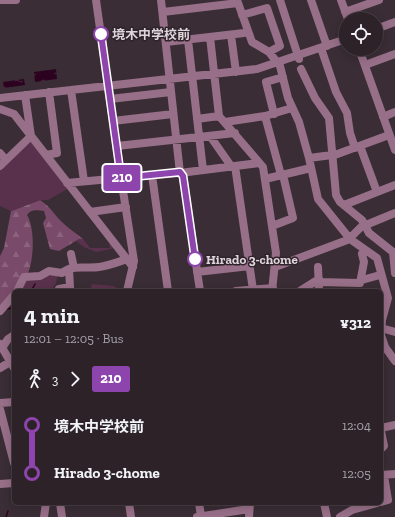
<!DOCTYPE html>
<meta charset="utf-8">
<style>
:root{--surface:#2c2228;--page:#382f34;--text:#f1f3f6;--muted:#a6a4a8;--line:#483f45}
body{margin:0;font-family:"Zilla Slab","Noto Sans JP",serif;background:var(--page);color:var(--text);height:100vh;display:flex;flex-direction:column;font-size:15px;white-space:nowrap}
*{box-sizing:border-box;margin:0}
p{font-size:13px;color:var(--muted)}
.icon{flex:none;width:22px;height:22px;fill:none;stroke:currentColor;stroke-width:2;stroke-linecap:round;stroke-linejoin:round}
.map{position:relative;flex:1;overflow:hidden}
.side{position:absolute;left:12px;top:289px;width:371px;height:216px;display:flex;flex-direction:column;background:var(--surface);border-radius:6px;box-shadow:0 2px 10px #0003,0 0 0 1px var(--line)}
.side>*{flex:none}
.badge{padding:0 8px;border-radius:3px;font-size:14px;line-height:26px}
.tools{position:absolute;left:339px;top:12px;display:grid;gap:8px}
.tools a{display:grid;place-items:center;width:44px;height:44px;border-radius:50%;background:var(--surface);box-shadow:0 2px 10px #0003,0 0 0 1px var(--line);font-size:20px}
.map>.badge{position:absolute;translate:-50% -50%;box-shadow:0 0 0 2px #fff}
.legs{display:flex;align-items:center;gap:6px;height:44px;padding:0 12px;font-size:13px}
.legs p{margin-inline-start:auto}
.headline{display:flex;align-items:center;justify-content:space-between;height:68px;padding:0 12px}
h1{font-size:22px;font-weight:700;line-height:30px}
ul{padding:0 12px;list-style:none}
li{display:flex;align-items:center;gap:14px;height:48px;font-size:15px}
li i{display:grid;place-items:center;width:6px;height:100%;margin:0 5px;background:currentColor}
li i::after{content:'';width:10px;height:10px;margin:-5px;border:3px solid;border-radius:50%;background:var(--surface)}
li p{margin-inline-start:auto}
li:first-child i{background:linear-gradient(#0000 50%,currentColor 0)}
li:last-child i{background:linear-gradient(currentColor 50%,#0000 0)}
.map>svg:first-child{display:block}
.grass{fill:url(#grass-tufts)}
.forest{fill:url(#forest-firs)}
.park{fill:#5a314c}
.water{fill:url(#water-ripples)}
.lines{fill:none;stroke-linecap:round;stroke-linejoin:round}
.stream{stroke:#2b0320;stroke-width:1.5}
.minor{stroke:#976f88;stroke-width:8}
.line-1-casing{stroke:#fff;stroke-width:9}
.line-1{stroke:#8e44ad;stroke-width:6}
.stop-1-dot{fill:#fff;stroke:#8e44ad;stroke-width:2}
.labels{text-anchor:middle;stroke-width:3;stroke-linejoin:round;paint-order:stroke}
.stop-label{font-size:13px;font-weight:bold;fill:#ddd5da;stroke:#30232b;text-anchor:start}
</style>
<div class="map">
<svg width="395" height="517" viewBox="0 0 395 517">
<defs>
<pattern id="grass-tufts" width="24" height="20" patternUnits="userSpaceOnUse"><rect width="24" height="20" fill="#5a314c"/><path d="M3 7l-1-3M5 7V3M7 7l1-3M15 17l-1-3M17 17v-4M19 17l1-3" fill="none" stroke="#714e65"/></pattern>
<pattern id="forest-firs" width="22" height="20" patternUnits="userSpaceOnUse"><rect width="22" height="20" fill="#794a69"/><path d="M5 1l3.5 6h-7zM16 11l3.5 6h-7z" fill="#8c637e"/></pattern>
<pattern id="water-ripples" width="26" height="14" patternUnits="userSpaceOnUse"><rect width="26" height="14" fill="#2b0320"/><path d="M2 4q2-2 4 0t4 0M15 11q2-2 4 0t4 0" fill="none" stroke="#492740"/></pattern>
</defs>
<rect width="100%" height="100%" fill="#3a2d35"/>
<path class="grass" d="M79 239H83L90 248H110L109 244 111 243 115 248 96 252 84 247 76 241Z"/>
<path class="forest" d="M40 200C52 208 54 215 63 223 69 229 76 233 83 239H79L59 251 50 249 43 223 46 218 44 211C37 210 31 209 27 215 35 228 34 259 28 273 24 284 8 300 0 310V256L4 248 11 211Z"/>
<path class="park" d="M31 139 69 188 48 200H40L11 211 0 206V170Z
M58 274 56 283 51 291H17L23 280Z
M92 284 113 286 124 291H90Z"/>
<path class="water" d="M56 69 57 79 35 82 34 72Z
M24 79 25 85 4 88 3 82Z"/>
<g class="lines">
<path class="stream" d="M31 291 35 284
M6 309 14 308
M6 517 8 511"/>
<path class="minor" d="M0 0H16
M96 0 121 178 180 173 183 176 200 291
M161 0 180 173 259 163
M237 0 252 42 269 52 280 66 288 98 299 122 309 158 318 199 350 239 377 258 388 298 382 320 381 335 385 347 395 361
M280 0 299 59
M311 0 327 46
M341 0 348 19
M163 12 238 3
M345 12 379 0
M242 15 267 8 280 46 269 52
M376 29 395 22
M231 35 236 72
M210 37 219 116 263 167 276 253 272 291
M188 40 203 170
M166 42 244 33
M321 48 336 92 347 113 350 133 355 148
M359 49 395 150
M365 65 395 54
M301 69 315 98 329 118 336 195 340 202 362 220 369 233 393 252 395 273
M71 90 84 181
M0 98 257 69 346 39
M110 99 171 92
M0 109 14 114 133 267
M274 114 266 82 283 77
M265 116 281 175
M383 117 395 112
M197 119 219 116
M113 121 173 114
M225 122 265 116 292 108
M210 136 231 166
M117 146 235 133
M360 146 377 192
M0 153 6 160
M46 155 57 153 49 92
M332 156 389 135
M309 158 332 155
M0 166 31 136 25 95
M235 166 253 290
M152 175 168 291
M265 179 311 168
M67 183 121 178 134 261 127 291
M344 205 395 185
M90 212 126 207
M272 226 293 218 283 175
M349 239 361 227 395 213
M71 254 74 268
M275 267 350 239
M318 267 319 291
M197 272 250 266
M362 280 380 275
M319 282 360 283 364 262 362 254
M59 289 70 287 69 269
M17 291 24 277 40 276 49 271 62 273C72 264 87 269 99 267 108 266 118 262 127 259
M236 291 273 288
M300 291 319 279
M0 311 14 295
M381 328 395 332
M0 344 14 368
M2 348 8 339 14 335
M0 368 10 362
M0 403 14 402
M0 409 14 463
M381 428 395 425
M381 431 384 446 381 449
M381 475 395 474
M0 484 14 483
M381 502 388 500 384 476
M60 503 62 517
M129 503 131 517
M199 503 201 516
M324 503 327 517
M44 517 46 503
M197 517 249 509
M249 517 250 503
M340 517 352 510 377 503"/>
</g>
<g class="lines">
<defs>
<path id="line-1" d="M101 34 121 178 180 172 183 176 195 259"/>
</defs>
<use href="#line-1" class="line-1-casing"/>
<use href="#line-1" class="line-1"/>
</g>
<g class="stop-1-dot">
<circle cx="101" cy="34" r="7"/>
<circle cx="195" cy="259" r="7"/>
</g>
<g class="labels">
<g class="stop-label">
<text x="112" y="39">境木中学校前</text>
<text x="206" y="264">Hirado 3-chome</text>
</g>
</g>
</svg>
<div class="tools">
<a><svg class="icon" aria-label="locate" viewBox="0 0 24 24"><circle cx="12" cy="12" r="6"/><path d="M12 2v4M12 18v4M2 12h4M18 12h4"/></svg></a>
</div>
<b class="badge" style="left:122px;top:178px;background:#8e44ad;color:#fff">210</b>
<section class="side">
<div class="headline"><div><h1>4 min</h1><p>12:01 – 12:05 · Bus</p></div><b>¥312</b></div>
<div class="legs"><svg class="icon" aria-label="walk" viewBox="0 0 24 24"><circle cx="13" cy="4" r="2"/><path d="M13 8l-2 6 4 7M11 14l-3 7M7 12l3-4h3l4 4"/></svg>3<svg class="icon" aria-label="forward" viewBox="0 0 24 24"><path d="M9 5l7 7-7 7"/></svg><b class="badge" style="background:#8e44ad;color:#fff">210</b></div>
<ul>
<li><i style="color:#8e44ad"></i><b>境木中学校前</b><p>12:04</p></li>
<li><i style="color:#8e44ad"></i><b>Hirado 3-chome</b><p>12:05</p></li>
</ul>
</section>
</div>
